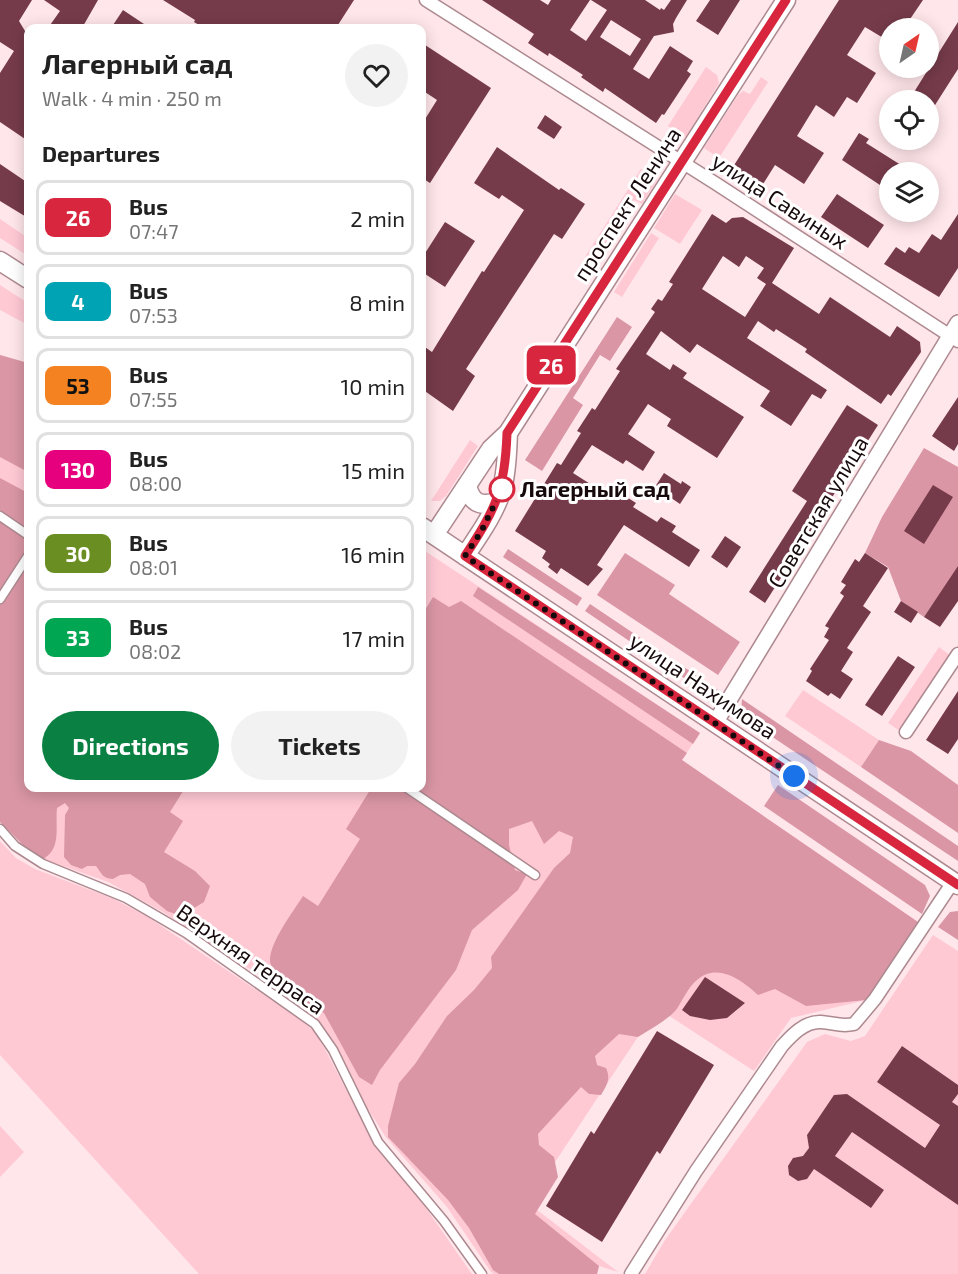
<!DOCTYPE html>
<meta charset="utf-8">
<style>
:root{--surface:#fff;--page:#f2f2f2;--text:#222;--muted:#767676;--line:#e0e0e0;--accent:#0b8043}
body{margin:0;font-family:"Exo 2",sans-serif;background:var(--page);color:var(--text);height:100vh;display:flex;flex-direction:column;font-size:22px;white-space:nowrap}
*{box-sizing:border-box;margin:0}
p{font-size:20px;color:var(--muted)}
.icon{flex:none;width:33px;height:33px;fill:none;stroke:currentColor;stroke-width:2;stroke-linecap:round;stroke-linejoin:round}
.map{position:relative;flex:1;overflow:hidden}
.side{position:absolute;left:24px;top:24px;width:402px;height:768px;display:flex;flex-direction:column;background:var(--surface);border-radius:12px;box-shadow:0 3px 15px #0003}
.side>*{flex:none}
.badge{padding:0 12px;border-radius:9px;font-size:21px;line-height:39px}
.needle{width:39px;rotate:34deg}
.tools{position:absolute;left:879px;top:18px;display:grid;gap:12px}
.tools a{display:grid;place-items:center;width:60px;height:60px;border-radius:50%;background:var(--surface);box-shadow:0 3px 15px #0003;font-size:30px}
.you{position:absolute;width:30px;height:30px;margin:-15px;border:4px solid #fff;border-radius:50%;background:#1a73e8;box-shadow:0 0 0 9px #1a73e833}
.map>.badge{position:absolute;translate:-50% -50%;box-shadow:0 0 0 3px #fff}
h2{padding:0 18px;font-size:22px;line-height:54px}
.round{display:grid;place-items:center;flex:none;width:63px;height:63px;border-radius:32px;background:var(--page)}
.head{display:flex;align-items:center;justify-content:space-between;height:102px;padding:0 18px}
h1{font-size:28px;font-weight:700;line-height:45px}
.primary-button{display:flex;gap:12px;margin-top:auto;padding:12px 18px}
.primary-button a{flex:1;height:69px;border-radius:36px;background:var(--accent);color:#fff;font-size:24px;font-weight:700;line-height:69px;text-align:center}
.primary-button a+a{background:var(--page);color:var(--text)}
ul{padding:0;list-style:none}
li{display:flex;align-items:center;gap:18px;height:75px;margin:0 12px 9px;padding:0 6px;border:3px solid var(--line);border-radius:12px}
li div{flex:1}
li b{display:block;font-size:22px}
li em{font-style:normal}
li .badge{min-width:66px;font-weight:700;text-align:center}
.map>svg:first-child{display:block}
.green{fill:#ffc9d4}
.forest{fill:#da96a4}
.building{fill:#763b4a;fill-rule:evenodd}
.lines{fill:none;stroke-linecap:round;stroke-linejoin:round}
.pedestrian-casing{stroke:#ad8990;stroke-width:11}
.minor-casing{stroke:#ad8990;stroke-width:15}
.tertiary-casing{stroke:#ad8990;stroke-width:18}
.primary-casing{stroke:#ad8990;stroke-width:21}
.pedestrian{stroke:#fff;stroke-width:8}
.minor{stroke:#fff;stroke-width:12}
.tertiary{stroke:#fff;stroke-width:15}
.primary{stroke:#fff;stroke-width:18}
.line-casing{stroke:#fff;stroke-width:14}
.line{stroke:#d7263d;stroke-width:9}
.walk{stroke:#170a0d;stroke-width:6;stroke-dasharray:0 10.8}
.stop-dot{fill:#fff;stroke:#d7263d;stroke-width:3}
.labels{text-anchor:middle;stroke-width:6;stroke-linejoin:round;paint-order:stroke}
.street-label{font-size:22px;fill:#170a0d;stroke:#fff}
.stop-label{font-size:22px;font-weight:bold;fill:#170a0d;stroke:#fff;text-anchor:start}
</style>
<div class="map">
<svg width="958" height="1274" viewBox="0 0 958 1274">
<rect width="100%" height="100%" fill="#ffe6ea"/>
<path class="green" d="M706 67 717 75 719 83 686 137 668 126Z
M761 77 768 82 719 158 704 148 738 95 743 91 750 94Z
M641 169 657 180 642 204 634 200 594 263 585 257Z
M675 194 702 210 680 244 654 228Z
M0 219 28 238V256L0 238Z
M651 233 659 238 622 297 614 292Z
M0 285 28 303V325L0 310Z
M0 355 28 363V788H422V549L700 733 682 760 918 922 866 1000 791 1018 754 1071 657 1008 528 1203 618 1272 599 1266 597 1274H494L491 1272 447 1207 385 1136 368 1109 337 1046 320 1022 286 993 163 912 108 882 43 859 25 847 0 822Z
M470 440 478 446 446 496 440 501H431Z
M939 647 951 656 900 731 888 723Z
M803 690 879 740 861 767 785 716Z
M0 841 16 858 35 869 114 899 148 917 301 1020 315 1032 327 1053 375 1146 426 1208 472 1274H199L0 1055Z
M933 935 958 951V1274H645L665 1240 807 1042 825 1034 851 1041 865 1036Z
M0 1126 24 1152 0 1177Z"/>
<path class="forest" d="M617 317 632 327 610 361 600 355 573 398 583 405 542 471 525 460Z
M0 355 28 363V472L0 457Z
M924 448 958 467V569L924 617 901 601 888 567 865 553 882 517Z
M0 478 28 493V788H185L170 812 183 821 164 852 195 871 210 886 204 902 181 916 167 911 150 897 145 884 130 874 120 875 113 879C102 878 102 874 96 866H87L82 869 71 865 64 857 65 815 69 808 65 803 57 808C55 826 62 849 43 859L25 847 0 822Z
M508 549 582 598 577 606 503 557Z
M625 553 675 585 669 594 740 642 718 675 597 595Z
M478 587 700 733 693 744 473 596Z
M433 597 449 607 461 601 687 753 682 760 918 922 866 1000 806 1006 775 989 758 995C742 980 717 962 697 980 688 987 683 1000 676 1010 666 1021 651 1029 638 1037L619 1034 595 1056 597 1065 606 1068C611 1079 607 1085 601 1095L589 1094 581 1087 538 1134 539 1145 554 1157 558 1177 535 1214 599 1266 597 1274H499L493 1270 469 1228 448 1200 388 1137V1126L399 1083 415 1064 447 1016 474 990 492 968 491 957 554 868 570 853 573 837 559 831 544 844 532 821 509 829V845L515 870 527 874 518 890 472 930 456 970 380 1070 372 1085 359 1077 324 1013 293 997 279 986C278 974 270 968 270 960 270 942 293 912 303 896L318 906 360 839 346 829 370 790 368 788H422V615Z
M590 604 718 690 716 692 706 693 585 611Z
M742 699 958 846V861L747 720 741 712Z
M879 740 911 751 958 785V833L861 767Z
M778 785 925 885 930 896 922 914 764 806Z
M958 911V940L938 927 950 912Z"/>
<path class="building" d="M0 0H32L19 21 28 36V141L0 122V73L14 51 0 42Z
M44 0H98L82 28H48L60 11Z
M163 0H354L336 28H204L194 22 195 20Z
M482 0H540L548 5 551 0H590L570 30 586 41 607 10 591 0H645L660 10 661 8 664 10 671 0H687L676 18 673 24 674 32 654 36 633 69 649 79 670 46 693 61 687 71 691 74 664 115 662 114 656 123 605 88 603 92 581 77 583 75 549 53 548 56 528 43 534 34ZM611 20 641 39 630 56 600 37Z
M710 0H740L718 35 696 21Z
M839 0H923L904 28H890V42L865 27 847 55 876 73 857 103 847 97 834 117 816 105 797 136 824 153 804 184 775 165 760 189 731 170Z
M123 10 150 28H111Z
M958 22V69L928 116V100H909Z
M422 43 491 88 430 183 422 178V124L437 100 422 90Z
M545 115 562 127 554 139 537 128Z
M859 133 869 139 866 143 912 172H888L880 185 842 160Z
M497 147 559 190 561 188 585 204 562 239 554 234 466 369 475 376 453 411 422 389V345L432 352 482 271 484 272 524 210 502 195 499 199 474 183Z
M0 164 28 183V218L0 201Z
M837 194 884 225 868 248 821 217Z
M712 214 726 223 732 218 743 217 794 248 772 283 819 314 830 297 890 337 897 326 920 342 921 352 891 396 888 394 881 404 805 352 807 349 776 329 774 332 758 321 747 338 827 390 821 399 812 394 791 426 760 406 770 391 697 344 690 353 661 331 646 354 670 370 673 364 687 373 683 378 744 417 717 458 667 426 671 419 648 404 628 434 655 452 643 471 626 460 623 464 592 445 573 473 595 487 597 484 622 500 625 496 636 503 633 507 657 522 661 517 676 526 672 532 700 550 689 567 624 525 597 565 603 569 588 586 561 568 557 574 548 567 550 564 542 558 546 551 515 531 557 463 561 465 581 433 577 431 592 408 595 410 620 371 616 369 655 312 651 309 658 299 662 301 673 284 669 282ZM723 256 739 267 746 256 764 268 757 278 766 284 745 317 702 289Z
M958 214V268L939 297 884 264 896 247 905 253 909 247 919 253 932 234 941 240Z
M445 222 475 241 445 287 422 272V258Z
M958 397V444L954 451 932 436Z
M847 405 878 425 765 603 749 592 807 501 792 491Z
M664 473 681 484 682 481 691 487 680 504 655 487Z
M933 485 953 497 924 544 904 531Z
M725 536 741 547 727 568 711 557Z
M865 553 888 568 863 606 871 612 847 648 853 652 841 671 853 679 840 699 831 693 828 696 806 681 812 671 810 669 829 640 824 637 829 628 825 626 844 596 840 593 846 585 841 582 855 559 859 562Z
M958 566V601L940 627 924 617Z
M901 601 918 612 911 623 894 612Z
M898 656 915 667 882 716 865 705Z
M958 691V739L948 754 926 740Z
M705 977 745 1003 727 1018 710 1020 690 1016 682 1010Z
M657 1031 714 1065 660 1154 657 1151 602 1242 546 1206 591 1131 594 1134Z
M902 1046 958 1085V1094L952 1102 958 1106V1205L852 1132 835 1156 884 1190 871 1208 814 1169 807 1179 798 1181 789 1175 788 1166 793 1158 803 1156 809 1148 807 1135 834 1095 847 1094 925 1148 940 1125 877 1082Z"/>
<g class="lines">
<defs>
<path id="pedestrian" d="M0 516 28 535
M0 599 28 556
M407 788 535 875
M0 829 15 846 43 864 126 898 186 933 315 1024 333 1050 378 1142 444 1221 482 1274"/>
<path id="minor" d="M426 0 715 183 958 341
M906 732 958 654
M631 1274 696 1171 782 1046C792 1035 805 1021 821 1022 835 1023 840 1027 854 1024L875 999 953 882"/>
<path id="tertiary" d="M715 723 958 323"/>
<path id="primary" d="M0 261 28 279
M467 485C471 503 480 507 497 502
M422 527 958 885
M434 535 491 449 508 433 786 0
M465 556C479 535 495 513 502 489 507 471 507 452 508 433"/>
</defs>
<use href="#pedestrian" class="pedestrian-casing"/>
<use href="#minor" class="minor-casing"/>
<use href="#tertiary" class="tertiary-casing"/>
<use href="#primary" class="primary-casing"/>
<use href="#pedestrian" class="pedestrian"/>
<use href="#minor" class="minor"/>
<use href="#tertiary" class="tertiary"/>
<use href="#primary" class="primary"/>
</g>
<g class="lines">
<defs>
<path id="line" d="M786 0 507 433C505 491 496 508 465 556L958 885"/>
</defs>
<use href="#line" class="line-casing"/>
<use href="#line" class="line"/>
<path class="walk" d="M502 489 481 532 465 556 794 776"/>
</g>
<circle class="stop-dot" cx="502" cy="489" r="12"/>
<g class="labels">
<g class="street-label">
<text transform="translate(780 201) rotate(33)" y="8">улица Савиных</text>
<text transform="translate(627 204) rotate(-57)" y="8">проспект Ленина</text>
<text transform="translate(818 512) rotate(-59)" y="8">Советская улица</text>
<text transform="translate(703 686) rotate(34)" y="8">улица Нахимова</text>
<text transform="translate(251 959) rotate(35)" y="8">Верхняя терраса</text>
</g>
<g class="stop-label">
<text x="520" y="497">Лагерный сад</text>
</g>
</g>
</svg>
<div class="tools">
<a><svg class="needle" viewBox="-14 -14 28 28"><path d="M0-13l5 13h-10z" fill="#e53935"/><path d="M0 13l5-13h-10z" fill="#767676"/></svg></a>
<a><svg class="icon" aria-label="locate" viewBox="0 0 24 24"><circle cx="12" cy="12" r="6"/><path d="M12 2v4M12 18v4M2 12h4M18 12h4"/></svg></a>
<a><svg class="icon" aria-label="layers" viewBox="0 0 24 24"><path d="M12 4l9 5-9 5-9-5zM3 14l9 5 9-5"/></svg></a>
</div>
<div class="you" style="left:794px;top:776px"></div>
<b class="badge" style="left:551px;top:365px;background:#d7263d;color:#fff">26</b>
<section class="side">
<div class="head"><div><h1>Лагерный сад</h1><p>Walk · 4 min · 250 m</p></div><a class="round"><svg class="icon" aria-label="heart" viewBox="0 0 24 24"><path d="M12 20l-8-8c-3-5 5-10 8-4 3-6 11-1 8 4z"/></svg></a></div>
<h2>Departures</h2>
<ul>
<li><span class="badge" style="background:#d7263d;color:#fff">26</span><div><b>Bus</b><p>07:47</p></div><em>2 min</em></li>
<li><span class="badge" style="background:#00a3b4;color:#fff">4</span><div><b>Bus</b><p>07:53</p></div><em>8 min</em></li>
<li><span class="badge" style="background:#f58220;color:#111">53</span><div><b>Bus</b><p>07:55</p></div><em>10 min</em></li>
<li><span class="badge" style="background:#e6007e;color:#fff">130</span><div><b>Bus</b><p>08:00</p></div><em>15 min</em></li>
<li><span class="badge" style="background:#6b8e23;color:#fff">30</span><div><b>Bus</b><p>08:01</p></div><em>16 min</em></li>
<li><span class="badge" style="background:#00a651;color:#fff">33</span><div><b>Bus</b><p>08:02</p></div><em>17 min</em></li>
</ul>
<div class="primary-button"><a>Directions</a><a>Tickets</a></div>
</section>
</div>
